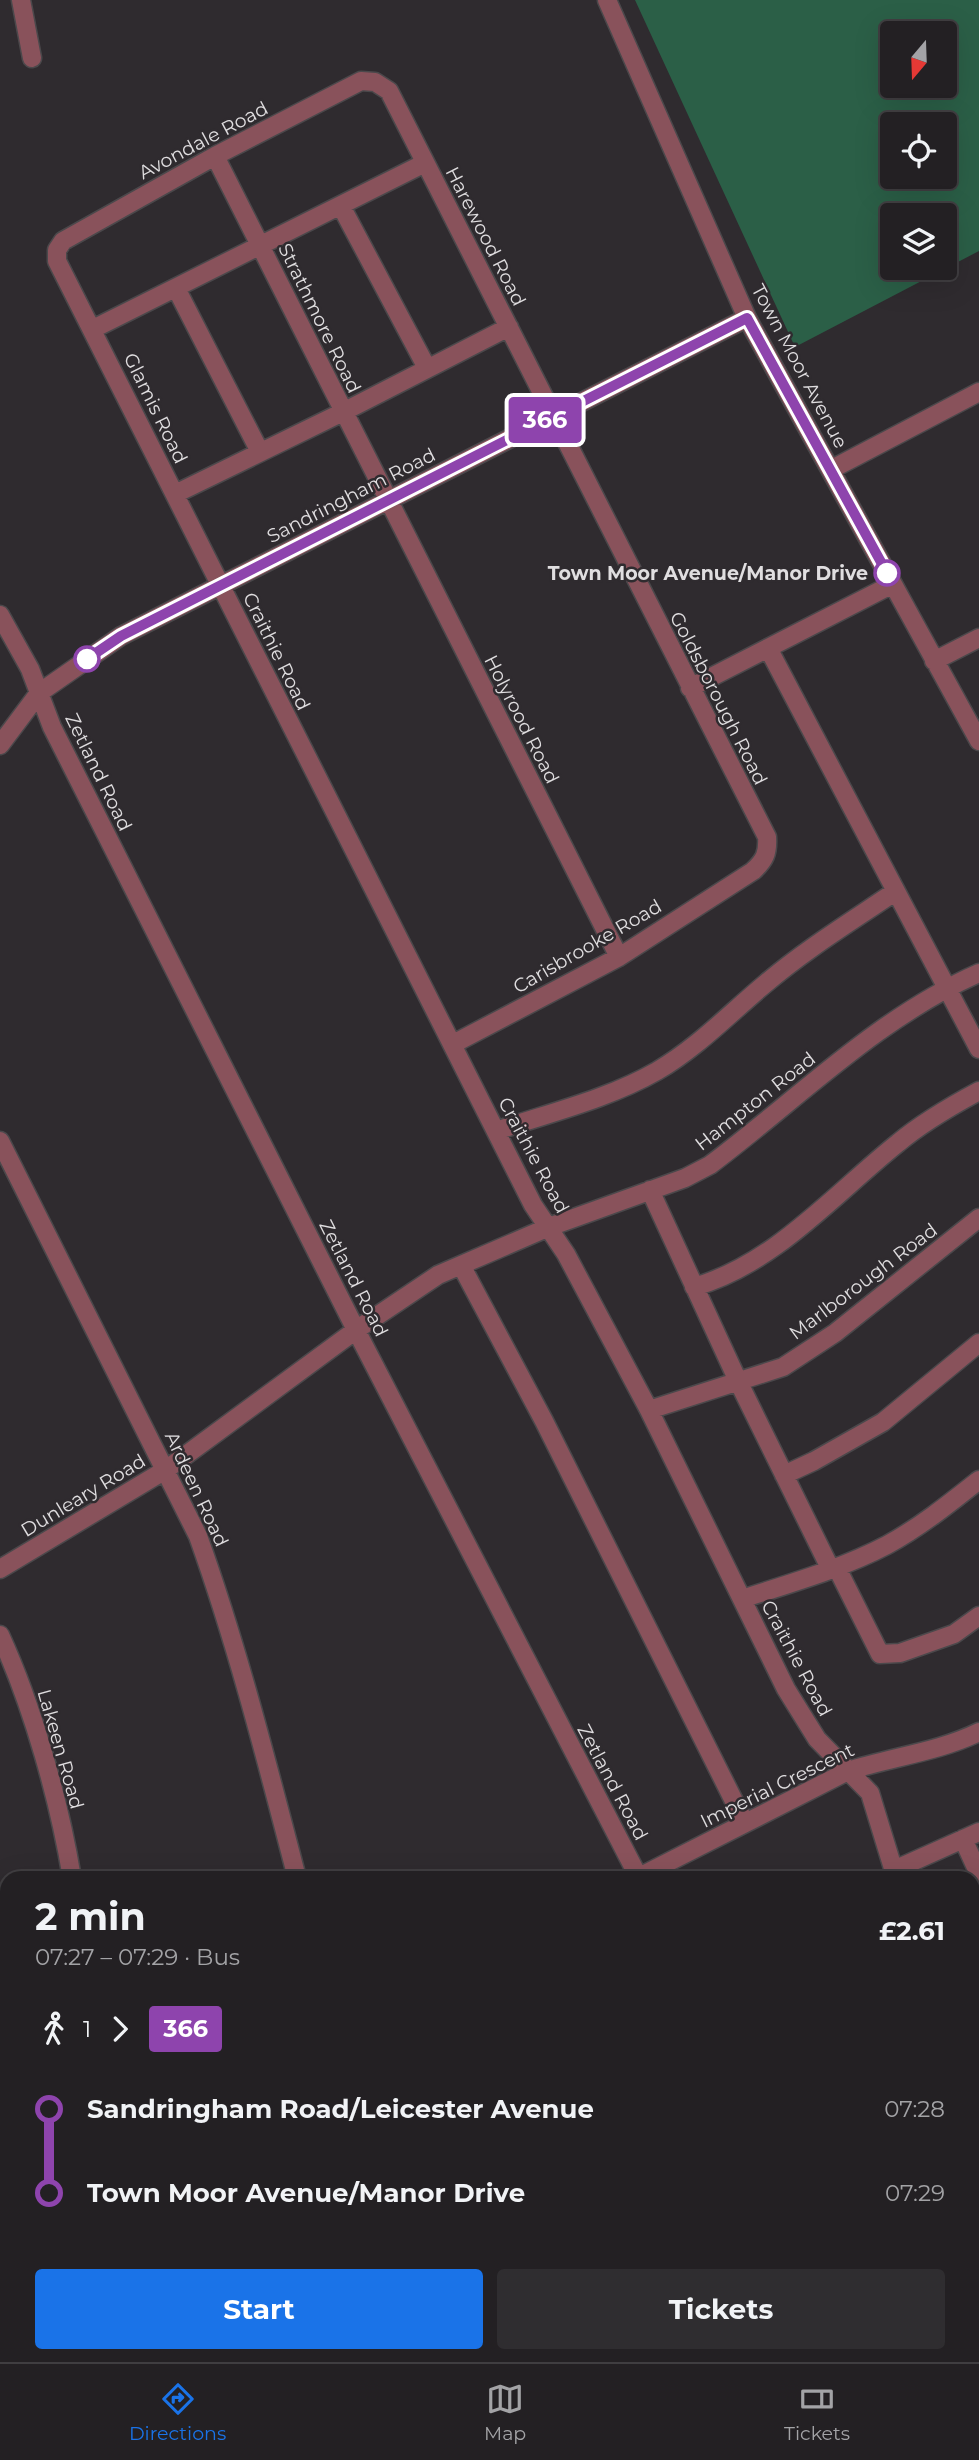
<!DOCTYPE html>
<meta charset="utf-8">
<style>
:root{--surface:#232023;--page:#2f2d30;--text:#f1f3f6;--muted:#a3a3a6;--line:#403e41;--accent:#1a73e8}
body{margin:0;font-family:Montserrat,sans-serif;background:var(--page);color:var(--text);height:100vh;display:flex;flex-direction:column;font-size:26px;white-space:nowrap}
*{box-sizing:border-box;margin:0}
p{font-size:23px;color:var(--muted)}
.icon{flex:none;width:38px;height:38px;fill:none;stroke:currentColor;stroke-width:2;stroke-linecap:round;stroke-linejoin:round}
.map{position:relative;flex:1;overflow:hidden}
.side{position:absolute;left:0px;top:1871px;width:980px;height:492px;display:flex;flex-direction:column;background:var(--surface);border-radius:21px 21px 0 0;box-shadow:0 7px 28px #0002,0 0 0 2px var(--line)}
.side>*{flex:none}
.badge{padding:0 14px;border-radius:5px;font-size:24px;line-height:46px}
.needle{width:46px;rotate:199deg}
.tools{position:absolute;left:880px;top:21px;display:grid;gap:14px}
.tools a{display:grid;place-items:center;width:77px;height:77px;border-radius:7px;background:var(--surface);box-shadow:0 7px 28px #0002,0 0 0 2px var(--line);font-size:35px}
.map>.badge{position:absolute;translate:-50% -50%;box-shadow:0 0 0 4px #fff}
.legs{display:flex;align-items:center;gap:10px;height:77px;padding:0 35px;font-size:23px}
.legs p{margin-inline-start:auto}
.overview{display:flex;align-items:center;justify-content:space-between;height:119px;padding:0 35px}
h1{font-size:38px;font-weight:700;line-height:52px}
.button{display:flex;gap:14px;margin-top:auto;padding:14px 35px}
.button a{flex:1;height:80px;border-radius:7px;background:var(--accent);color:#fff;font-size:28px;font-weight:700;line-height:80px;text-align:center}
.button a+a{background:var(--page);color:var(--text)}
ul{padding:0 35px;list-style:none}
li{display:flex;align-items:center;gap:24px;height:84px;font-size:26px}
li i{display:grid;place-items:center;width:10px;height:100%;margin:0 9px;background:currentColor}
li i::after{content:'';width:18px;height:18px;margin:-9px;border:5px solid;border-radius:50%;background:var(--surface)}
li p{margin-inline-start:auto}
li:first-child i{background:linear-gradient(#0000 50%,currentColor 0)}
li:last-child i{background:linear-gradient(currentColor 50%,#0000 0)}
.menu{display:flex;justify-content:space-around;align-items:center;height:98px;border-top:2px solid var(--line);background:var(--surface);font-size:19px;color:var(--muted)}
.menu a{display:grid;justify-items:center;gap:4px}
.menu .current{color:var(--accent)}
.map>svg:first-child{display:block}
.medical{fill:#412e36}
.green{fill:#2b5f47;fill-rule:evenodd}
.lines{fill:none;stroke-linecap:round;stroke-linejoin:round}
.minor-casing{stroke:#4b484b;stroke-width:21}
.minor{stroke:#89525b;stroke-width:18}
.wall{fill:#603568}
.shaded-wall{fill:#46294c}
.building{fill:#6d4775;stroke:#7f5f86;stroke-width:2}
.line-1-casing{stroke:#fff;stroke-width:16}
.line-1{stroke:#8e44ad;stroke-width:10}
.stop-1-dot{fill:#fff;stroke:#8e44ad;stroke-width:3.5}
.labels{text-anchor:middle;stroke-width:5;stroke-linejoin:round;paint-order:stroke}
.street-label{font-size:19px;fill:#e0dee0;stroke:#2f2b2f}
.stop-label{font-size:19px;font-weight:bold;fill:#e0dee0;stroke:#2f2b2f;text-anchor:end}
</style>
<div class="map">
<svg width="979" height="2362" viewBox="0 0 979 2362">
<rect width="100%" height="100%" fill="#2f2b2f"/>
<path class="medical" d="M0 2327H7V2356H719L722 2362H0Z"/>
<path class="green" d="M635 0H979V251L795 347ZM892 33H945V86H892ZM892 124H945V177H892ZM892 215H945V268H892Z"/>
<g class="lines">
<defs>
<path id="minor" d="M21 0 32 58
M607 0 747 318 979 741
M215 156 619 957
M341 206 427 368
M176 288 260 452
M93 329 425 163
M832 469 979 392
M175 494 343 412 509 327
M0 615 30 669 52 727 356 1330 639 1878
M768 648 979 1049
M934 661 979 638
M690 688 893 584
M0 745 39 693 121 636 747 318
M453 1044 619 957 753 871C765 860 768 853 767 837L389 91 375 82 361 81 215 156 63 241 57 250V261L533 1205 566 1254 649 1410 786 1689 817 1739 870 1793 896 1878
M496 1131C549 1113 608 1099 657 1071 698 1047 729 1014 765 984 806 949 852 921 896 891
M0 1141 198 1536C238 1648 267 1763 297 1878
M650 1190 738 1381 831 1570
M461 1265 544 1421 745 1823
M694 1287C775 1264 834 1194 898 1143 923 1122 951 1106 979 1091
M649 1410 783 1367 835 1333 979 1218
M784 1475 814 1461 883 1422 979 1343
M837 1568 880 1654 900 1653 954 1634 979 1616
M0 1569 167 1469 356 1330 438 1275 549 1227 685 1178 710 1165C798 1099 877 1018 979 973
M742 1599C791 1583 841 1569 887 1545 920 1527 950 1503 979 1480
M0 1635C33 1707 59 1800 72 1878
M963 1839 979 1874
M894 1870 979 1832
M639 1877 848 1771C891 1757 938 1752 979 1732
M973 2077 979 2089
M0 2192H7
M973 2279 979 2292
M223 2356 224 2362
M275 2356V2362
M314 2356V2362
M357 2356V2362
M878 2356 881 2362"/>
</defs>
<use href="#minor" class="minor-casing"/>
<use href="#minor" class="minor"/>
</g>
<path class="wall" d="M0 2331 142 2359H144V2356H207L208 2362H0Z
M435 2356H478L472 2362H442Z
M515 2356H594L595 2362H515Z
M680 2356H721L722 2362H680Z"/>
<path class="shaded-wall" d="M475 2356H478L472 2362H470Z"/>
<path class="building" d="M7 2330V2356H142V2359L155 2360V2356H207L208 2362H13L0 2358V2331Z
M442 2356H475L471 2359 470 2362H451V2361L447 2360Z
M519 2356H594L595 2362H519Z
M692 2356H721L722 2362H692Z"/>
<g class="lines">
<defs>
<path id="line-1" d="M87 659 121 636 747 318 887 573"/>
</defs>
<use href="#line-1" class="line-1-casing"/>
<use href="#line-1" class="line-1"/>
</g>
<g class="stop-1-dot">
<circle cx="887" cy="573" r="12"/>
<circle cx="87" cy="659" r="12"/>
</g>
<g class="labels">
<g class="street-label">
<text transform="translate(203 140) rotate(-28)" y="7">Avondale Road</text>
<text transform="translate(486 236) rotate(63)" y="7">Harewood Road</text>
<text transform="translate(320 318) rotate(64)" y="7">Strathmore Road</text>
<text transform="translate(800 366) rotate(62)" y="7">Town Moor Avenue</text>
<text transform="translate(156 408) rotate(64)" y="7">Glamis Road</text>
<text transform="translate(351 495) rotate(-27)" y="7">Sandringham Road</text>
<text transform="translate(277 651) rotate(64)" y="7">Craithie Road</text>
<text transform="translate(719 698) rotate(63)" y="7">Goldsborough Road</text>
<text transform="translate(522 719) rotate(63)" y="7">Holyrood Road</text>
<text transform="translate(99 772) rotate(64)" y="7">Zetland Road</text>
<text transform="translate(587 946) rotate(-30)" y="7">Carisbrooke Road</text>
<text transform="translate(755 1101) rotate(-38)" y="7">Hampton Road</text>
<text transform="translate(534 1155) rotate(62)" y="7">Craithie Road</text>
<text transform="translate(354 1278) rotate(63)" y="7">Zetland Road</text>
<text transform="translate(863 1281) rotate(-37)" y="7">Marlborough Road</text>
<text transform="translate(197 1489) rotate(65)" y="7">Ardeen Road</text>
<text transform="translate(83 1495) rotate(-31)" y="7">Dunleary Road</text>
<text transform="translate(797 1658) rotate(62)" y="7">Craithie Road</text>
<text transform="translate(61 1749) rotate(74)" y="7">Lakeen Road</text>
<text transform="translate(613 1782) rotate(62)" y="7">Zetland Road</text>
<text transform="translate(777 1785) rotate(-26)" y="7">Imperial Crescent</text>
</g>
<g class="stop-label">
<text x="868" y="580">Town Moor Avenue/Manor Drive</text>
</g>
</g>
</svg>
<div class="tools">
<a><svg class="needle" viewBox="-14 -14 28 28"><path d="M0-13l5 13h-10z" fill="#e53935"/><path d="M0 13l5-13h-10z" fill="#a3a3a6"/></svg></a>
<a><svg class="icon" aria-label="locate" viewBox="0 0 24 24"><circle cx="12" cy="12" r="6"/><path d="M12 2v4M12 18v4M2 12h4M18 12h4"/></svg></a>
<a><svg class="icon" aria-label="layers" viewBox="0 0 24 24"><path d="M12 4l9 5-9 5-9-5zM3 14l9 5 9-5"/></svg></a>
</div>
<b class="badge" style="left:545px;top:420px;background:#8e44ad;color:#fff">366</b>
<section class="side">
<div class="overview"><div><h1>2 min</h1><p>07:27 – 07:29 · Bus</p></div><b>£2.61</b></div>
<div class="legs"><svg class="icon" aria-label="walk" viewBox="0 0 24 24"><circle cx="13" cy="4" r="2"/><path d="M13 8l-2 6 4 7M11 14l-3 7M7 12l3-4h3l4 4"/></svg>1<svg class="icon" aria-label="forward" viewBox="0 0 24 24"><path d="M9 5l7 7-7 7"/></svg><b class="badge" style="background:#8e44ad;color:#fff">366</b></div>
<ul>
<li><i style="color:#8e44ad"></i><b>Sandringham Road/Leicester Avenue</b><p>07:28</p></li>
<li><i style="color:#8e44ad"></i><b>Town Moor Avenue/Manor Drive</b><p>07:29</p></li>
</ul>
<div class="button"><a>Start</a><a>Tickets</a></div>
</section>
</div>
<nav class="menu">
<a class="current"><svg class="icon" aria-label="directions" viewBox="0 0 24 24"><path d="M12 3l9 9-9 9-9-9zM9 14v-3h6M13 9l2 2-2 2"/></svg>Directions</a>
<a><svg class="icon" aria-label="map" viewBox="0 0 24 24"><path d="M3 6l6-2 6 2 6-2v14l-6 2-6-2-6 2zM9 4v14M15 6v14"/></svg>Map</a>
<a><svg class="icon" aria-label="tickets" viewBox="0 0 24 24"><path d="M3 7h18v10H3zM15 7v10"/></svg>Tickets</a>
</nav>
